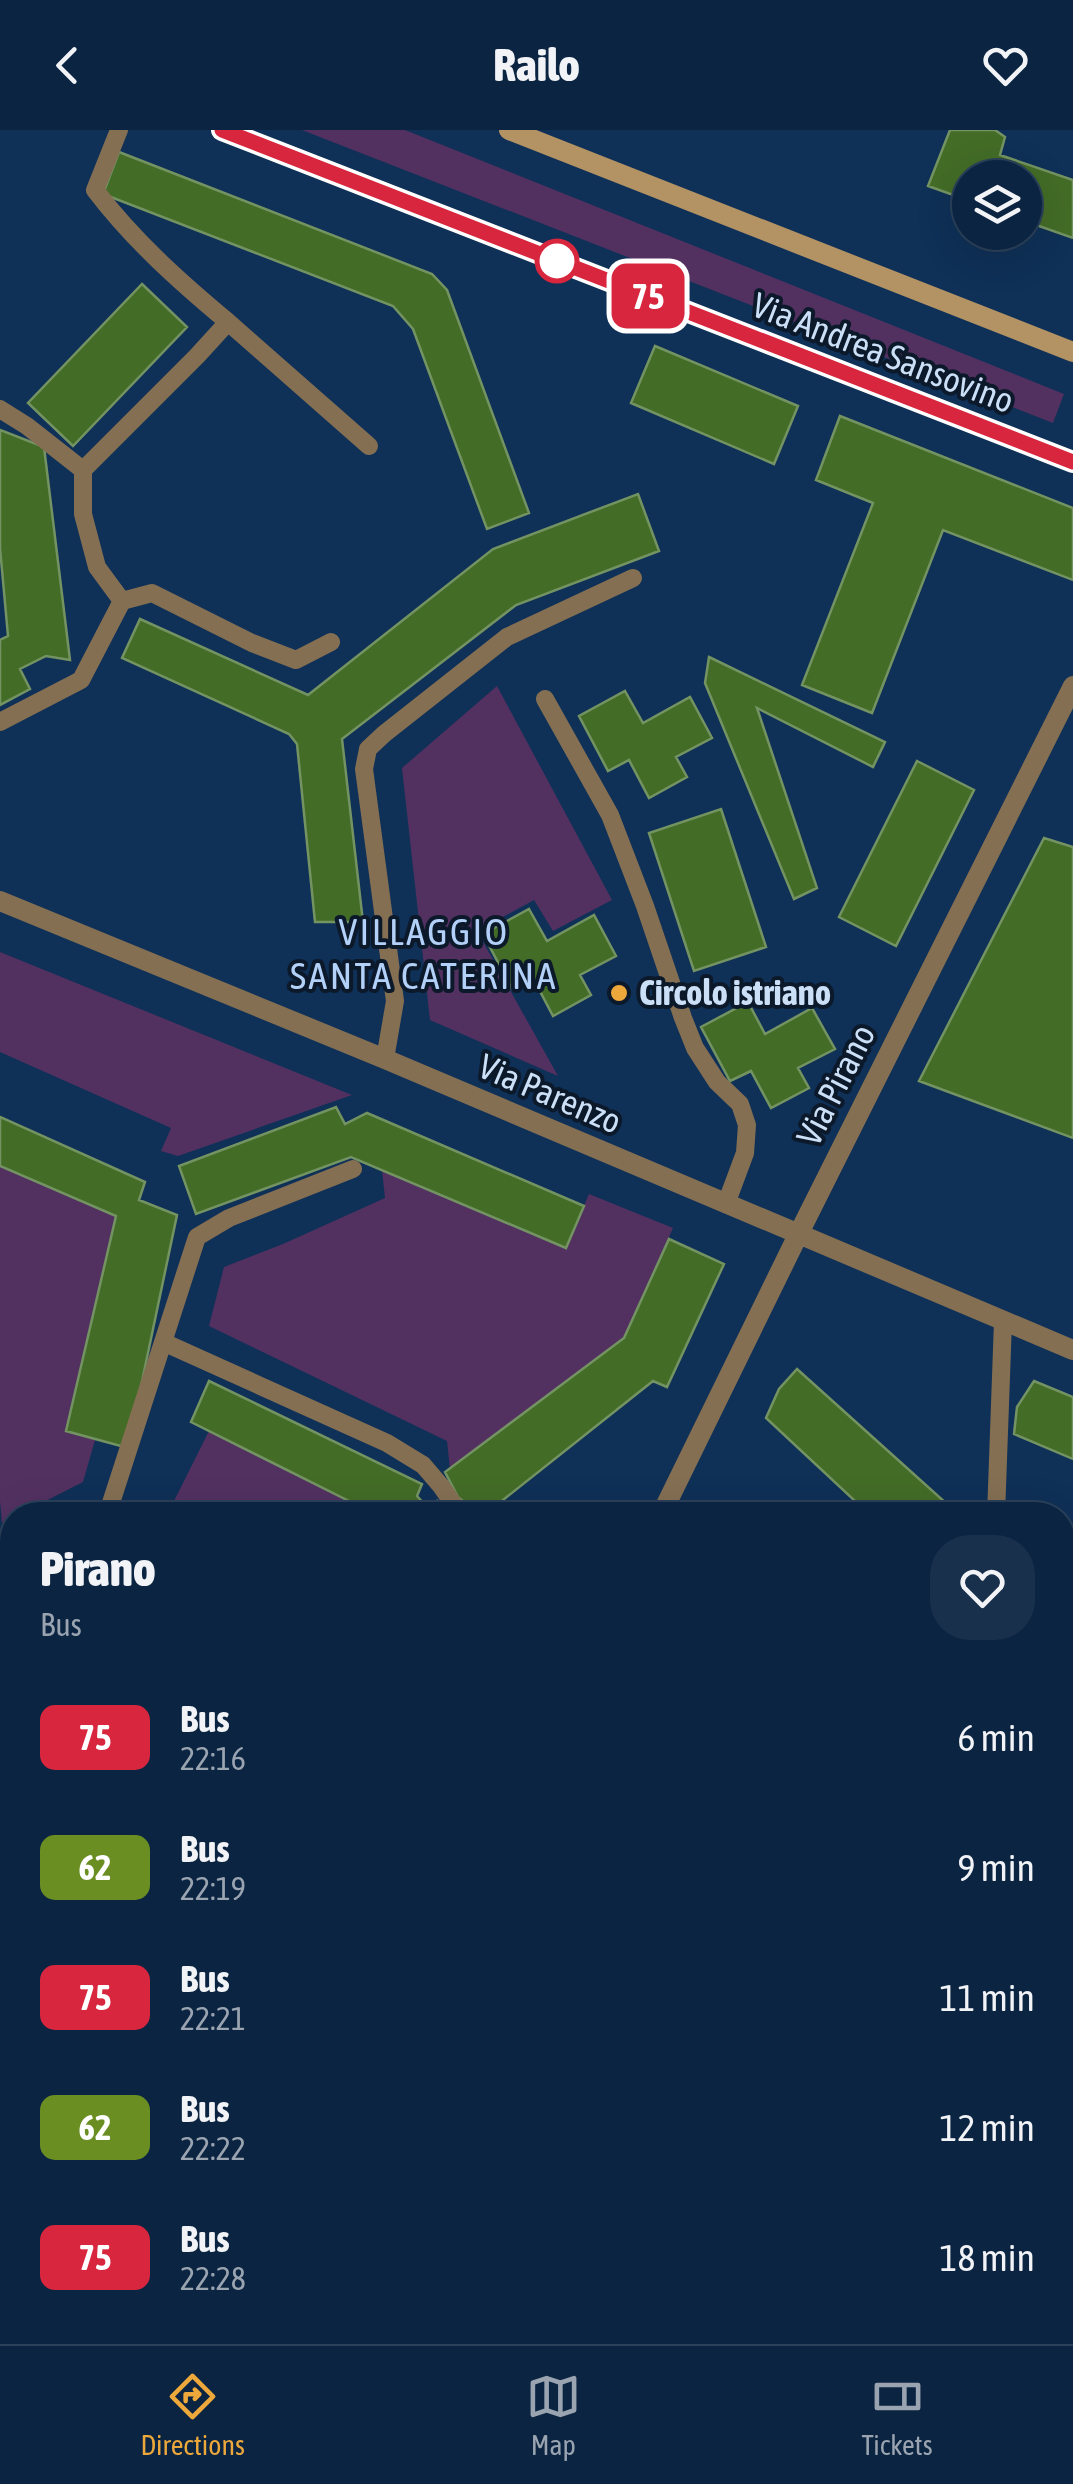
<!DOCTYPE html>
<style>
:root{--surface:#0b2441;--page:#19304c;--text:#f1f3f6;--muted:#9aa4b1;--line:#2b415a;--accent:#eda83b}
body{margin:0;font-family:"Asap Condensed",sans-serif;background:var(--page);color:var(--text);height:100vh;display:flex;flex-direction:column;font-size:38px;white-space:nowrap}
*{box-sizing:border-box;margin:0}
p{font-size:32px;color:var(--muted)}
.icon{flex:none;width:55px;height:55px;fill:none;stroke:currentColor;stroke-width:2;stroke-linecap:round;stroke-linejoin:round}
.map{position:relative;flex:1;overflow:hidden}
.side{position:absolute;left:0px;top:1372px;width:1075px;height:842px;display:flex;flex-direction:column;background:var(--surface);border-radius:40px 40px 0 0;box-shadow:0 10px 40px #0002,0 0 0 2px var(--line)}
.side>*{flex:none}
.badge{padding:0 20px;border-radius:15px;font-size:35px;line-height:65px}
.fabs{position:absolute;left:952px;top:30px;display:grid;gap:20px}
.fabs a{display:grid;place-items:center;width:90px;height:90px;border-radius:50%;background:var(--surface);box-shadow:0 10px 40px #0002,0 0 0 2px var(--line);font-size:50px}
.map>.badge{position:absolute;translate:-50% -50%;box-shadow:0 0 0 5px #fff}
.round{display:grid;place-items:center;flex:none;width:105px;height:105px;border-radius:40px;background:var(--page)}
.head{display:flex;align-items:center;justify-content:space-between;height:170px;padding:0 40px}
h1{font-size:48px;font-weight:800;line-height:75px}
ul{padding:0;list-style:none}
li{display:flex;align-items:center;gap:30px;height:130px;padding:0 40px}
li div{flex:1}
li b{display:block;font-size:38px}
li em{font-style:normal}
li .badge{min-width:110px;font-weight:700;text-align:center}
header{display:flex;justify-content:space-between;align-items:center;height:130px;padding:0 40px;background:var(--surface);font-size:45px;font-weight:800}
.tab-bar{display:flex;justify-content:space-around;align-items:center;height:140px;border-top:2px solid var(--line);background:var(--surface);font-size:28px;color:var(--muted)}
.tab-bar a{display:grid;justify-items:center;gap:5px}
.tab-bar .active{color:var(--accent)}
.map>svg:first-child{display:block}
.green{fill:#523161}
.building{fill:#436c27;stroke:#749362;stroke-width:2.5}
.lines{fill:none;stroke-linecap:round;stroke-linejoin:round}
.path{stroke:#5d799a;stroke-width:6;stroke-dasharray:5 5;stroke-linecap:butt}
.service{stroke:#846f53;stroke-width:18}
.minor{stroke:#846f53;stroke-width:20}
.tertiary{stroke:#846f53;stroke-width:20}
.secondary{stroke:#b39264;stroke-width:20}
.line-casing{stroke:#fff;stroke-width:22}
.line{stroke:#d7263d;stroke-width:15}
.stop-dot{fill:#fff;stroke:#d7263d;stroke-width:5}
.poi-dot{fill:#eda83b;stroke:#0b192a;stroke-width:4}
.labels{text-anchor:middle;stroke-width:8;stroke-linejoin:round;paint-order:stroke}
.street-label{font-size:35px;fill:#cbdff7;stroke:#0b192a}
.poi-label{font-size:35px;font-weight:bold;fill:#cbdff7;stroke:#0b192a;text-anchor:start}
.neighbourhood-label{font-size:38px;letter-spacing:2.5px;fill:#b3d1f8;stroke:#0b192a}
</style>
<header><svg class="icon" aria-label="back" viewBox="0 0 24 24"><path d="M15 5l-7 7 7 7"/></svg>Railo<svg class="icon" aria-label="heart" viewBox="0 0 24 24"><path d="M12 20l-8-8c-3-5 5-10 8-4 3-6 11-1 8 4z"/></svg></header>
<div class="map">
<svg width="1073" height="2214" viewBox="0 0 1073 2214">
<rect width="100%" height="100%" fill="#0f3057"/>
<path class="green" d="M302 0H405L1064 264 1053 293Z
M497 556 612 770 553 801 534 770 477 801 558 946 430 890 402 638Z
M0 822 352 965 178 1026 161 1021 171 998 0 922Z
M0 1036 116 1086 66 1301 95 1310 83 1352 18 1385H12V1388L2 1393 0 1371Z
M382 1040 566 1118 589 1064 673 1098 624 1208 450 1339 447 1311 209 1196 224 1137 283 1114 385 1068Z
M209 1301 377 1385H181L170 1379Z
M0 1870 12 1876V2190L0 2073Z
M674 2203 697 2214H15L14 2203Z"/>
<path class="building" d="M950 0H995L1005 7 1000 25 1073 50V108L1025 91V48H970V71L928 56Z
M119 22 432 144 447 160 529 383 487 399 413 199 393 176 103 64Z
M142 154 187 197 73 316 28 273Z
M655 216 798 276 774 334 631 273Z
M840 286 1073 378V450L943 400 872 583 802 555 873 373 816 350Z
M0 300 44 317 70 530 46 526 20 539 30 559 0 575V510L8 506 0 418Z
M638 364 659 421 516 475 342 609 363 792H315L297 614 289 604 122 528 140 489 308 565 493 419Z
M709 527 885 612 873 637 757 578 817 758 794 769 705 553Z
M625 561 643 593 690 567 712 608 676 627 687 647 649 668 629 630 608 641 579 586Z
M917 631 974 660 896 816 839 787Z
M721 679 766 817 694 841 649 703Z
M1044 708 1073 717V1008L919 951Z
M529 779 547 811 594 785 616 826 580 845 591 865 553 886 533 848 512 859 483 804Z
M748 872 765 904 812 878 835 919 798 938 809 958 771 978 751 941 730 951 701 897Z
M336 977 345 994 367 983 584 1076 566 1118 351 1027 196 1084 179 1036Z
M0 987 145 1052 139 1070 177 1085 128 1318 66 1301 116 1086 0 1036Z
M669 1109 724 1134 667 1257 653 1251 484 1385H479L458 1367 445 1342 624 1208Z
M797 1239 957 1383 955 1385H870L766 1288 779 1259Z
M209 1251 422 1354 417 1366 428 1378 437 1371 444 1385H377L191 1292Z
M1034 1251 1073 1267V1329L1014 1304 1017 1277Z
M1062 1574 1073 1588V1689L1062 1676Z
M1073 1825V1921L1065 1931 1073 1937V1963L1062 1976V1838Z"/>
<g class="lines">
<path class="path" d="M0 1658 12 1666"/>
<path class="service" d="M119 0 95 60C133 110 180 152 228 192L197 226 83 340V384L97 437 122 471
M228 192 369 316
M0 279 27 296 83 340
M545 569 610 685 645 776 683 888 695 918 717 952 740 974 747 995 745 1023 726 1074
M0 592 81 550 122 471 152 463 252 513 296 530 331 512
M385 929 395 871 364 639 368 619 384 604 507 507 633 448
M163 1212 387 1313 423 1335 441 1356 461 1385
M109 1379 197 1107 229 1088 353 1039
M996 1385 1003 1191
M0 1432 12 1425"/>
<path class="minor" d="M0 771 385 929 1073 1220
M661 1385 798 1105 1073 556
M0 1582 12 1588
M0 1824 12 1830
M1062 2114 1073 2120
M774 2202 798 2214"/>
<path class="tertiary" d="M1062 2064 1073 2052
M1062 2160 1073 2151
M906 2214 919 2202
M1005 2214 1017 2202"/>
<path class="secondary" d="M223 0 1073 332
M509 0 1073 222"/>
</g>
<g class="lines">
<defs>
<path id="line" d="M222 0 1073 332"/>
</defs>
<use href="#line" class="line-casing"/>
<use href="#line" class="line"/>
</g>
<circle class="stop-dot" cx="557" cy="131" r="20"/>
<circle class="poi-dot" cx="619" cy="863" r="10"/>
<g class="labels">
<g class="street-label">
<text transform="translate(883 223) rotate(21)" y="12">Via Andrea Sansovino</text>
<text transform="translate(836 955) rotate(-63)" y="12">Via Pirano</text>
<text transform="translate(550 964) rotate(23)" y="12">Via Parenzo</text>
</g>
<g class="poi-label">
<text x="639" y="875">Circolo istriano</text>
</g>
<g class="neighbourhood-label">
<text x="424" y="815">VILLAGGIO<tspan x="424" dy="44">SANTA CATERINA</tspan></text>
</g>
</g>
</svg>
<div class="fabs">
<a><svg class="icon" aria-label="layers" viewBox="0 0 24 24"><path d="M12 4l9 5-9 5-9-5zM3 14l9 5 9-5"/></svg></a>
</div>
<b class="badge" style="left:648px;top:166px;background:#d7263d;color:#fff">75</b>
<section class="side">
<div class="head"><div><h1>Pirano</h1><p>Bus</p></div><a class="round"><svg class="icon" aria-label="heart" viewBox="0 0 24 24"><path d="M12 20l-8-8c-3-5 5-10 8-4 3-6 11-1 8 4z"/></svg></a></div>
<ul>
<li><span class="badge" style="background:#d7263d;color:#fff">75</span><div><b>Bus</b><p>22:16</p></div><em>6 min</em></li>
<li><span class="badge" style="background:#6b8e23;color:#fff">62</span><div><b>Bus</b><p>22:19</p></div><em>9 min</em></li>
<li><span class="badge" style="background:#d7263d;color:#fff">75</span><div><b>Bus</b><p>22:21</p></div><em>11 min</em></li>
<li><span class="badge" style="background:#6b8e23;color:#fff">62</span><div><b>Bus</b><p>22:22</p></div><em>12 min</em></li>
<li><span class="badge" style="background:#d7263d;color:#fff">75</span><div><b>Bus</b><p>22:28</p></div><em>18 min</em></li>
</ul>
</section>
</div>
<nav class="tab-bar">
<a class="active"><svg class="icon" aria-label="directions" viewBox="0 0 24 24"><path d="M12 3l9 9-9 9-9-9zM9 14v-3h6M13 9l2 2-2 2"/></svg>Directions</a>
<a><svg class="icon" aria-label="map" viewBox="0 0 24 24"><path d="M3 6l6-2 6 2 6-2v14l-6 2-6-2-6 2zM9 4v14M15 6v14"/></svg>Map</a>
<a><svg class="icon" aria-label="tickets" viewBox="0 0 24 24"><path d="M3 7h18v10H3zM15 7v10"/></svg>Tickets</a>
</nav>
